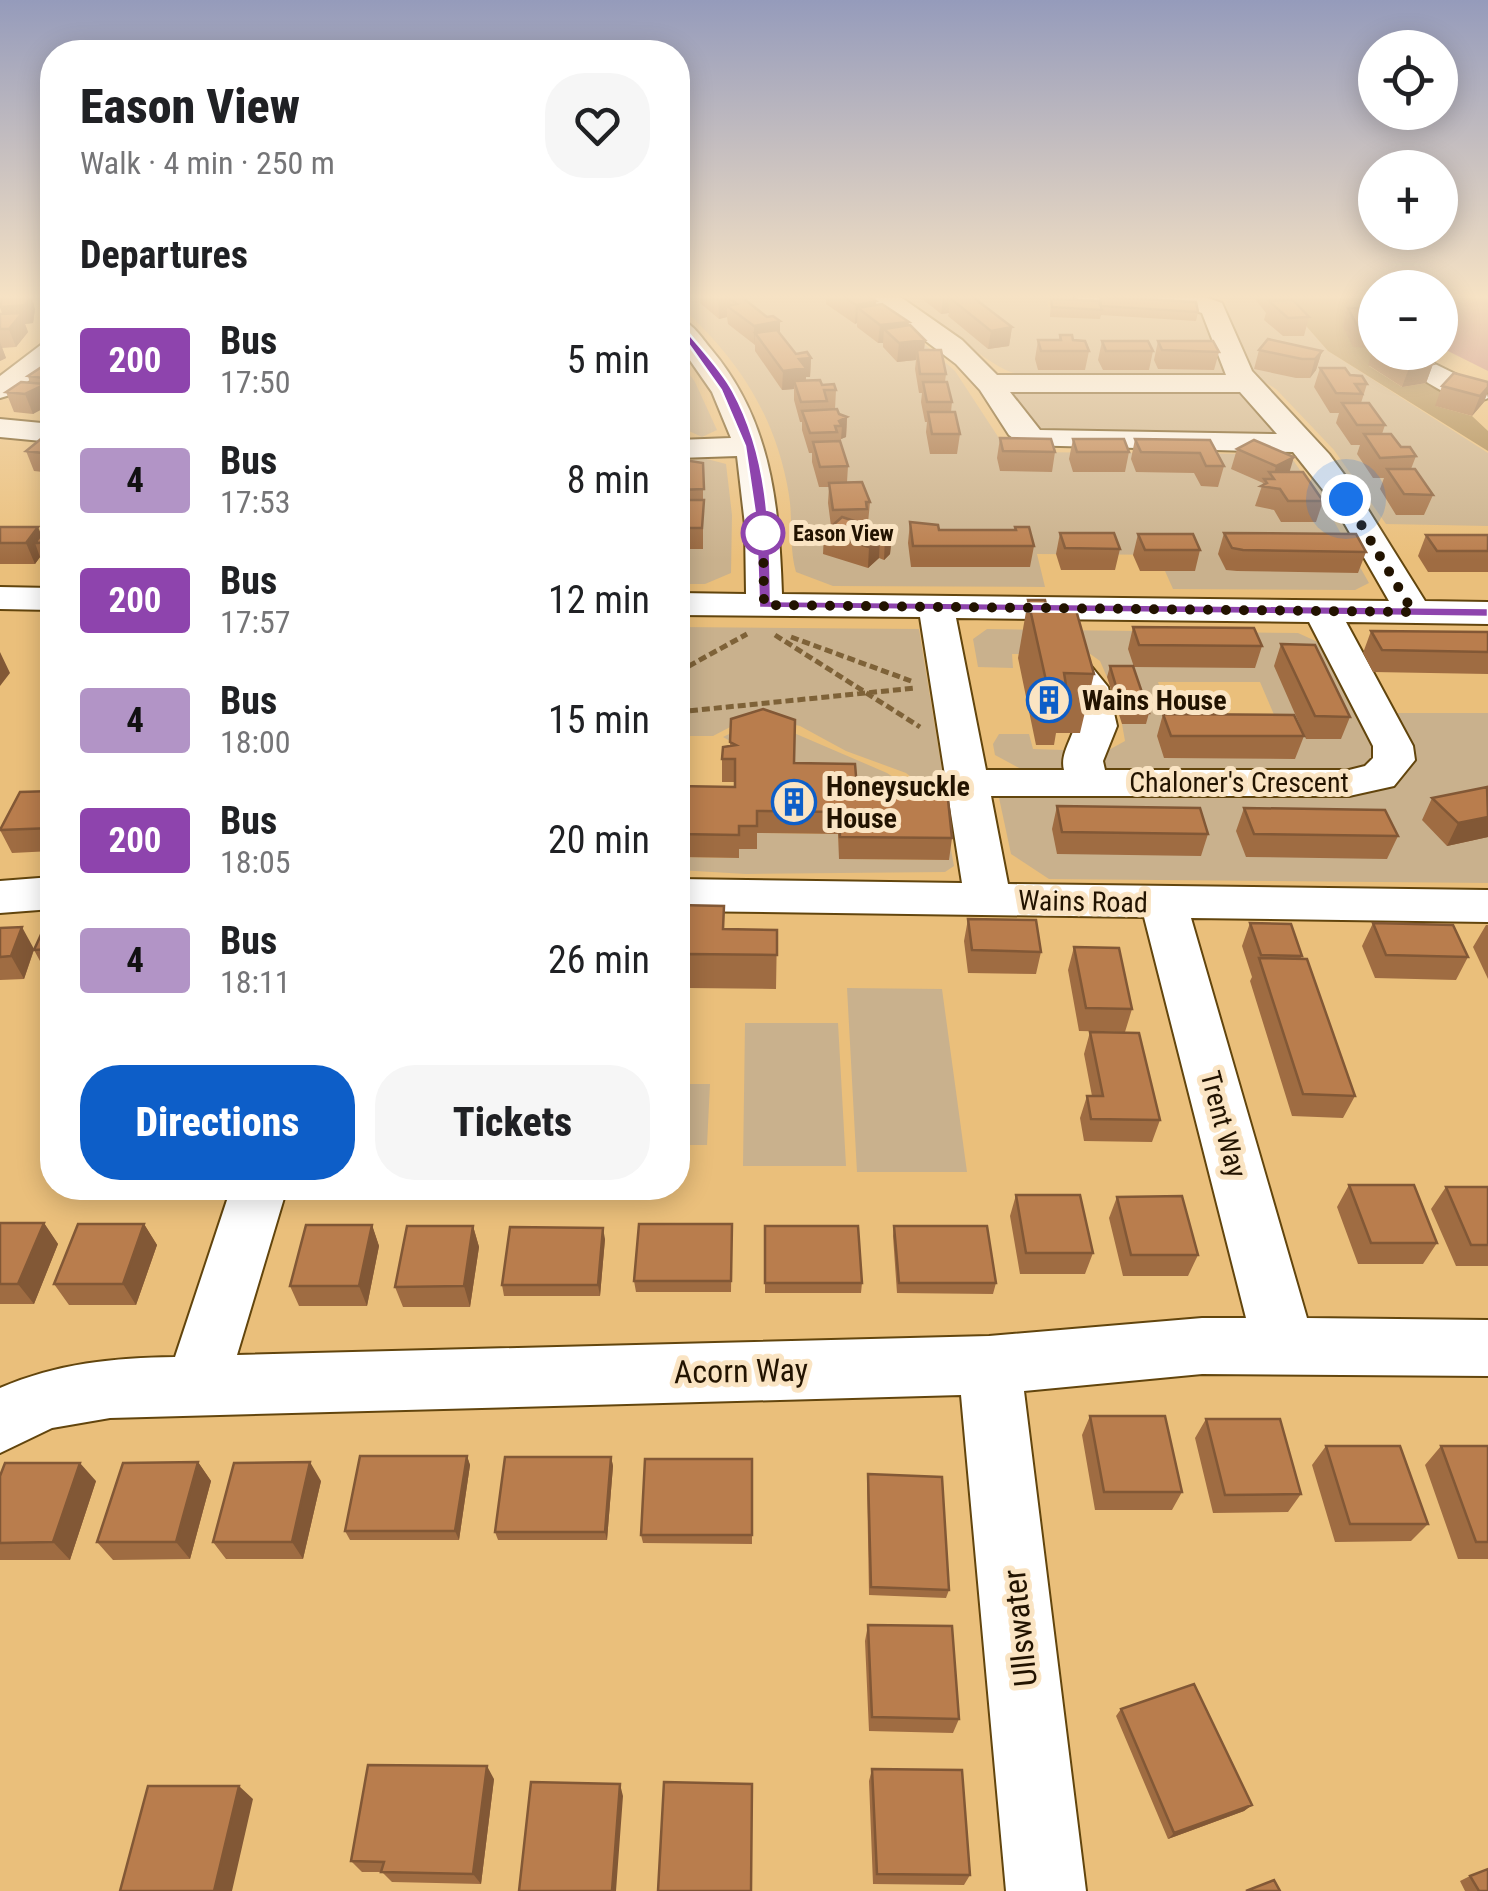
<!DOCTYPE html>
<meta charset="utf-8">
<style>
:root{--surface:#fff;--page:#f6f6f6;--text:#202124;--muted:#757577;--accent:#0d5ec8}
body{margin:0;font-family:"Roboto Condensed",sans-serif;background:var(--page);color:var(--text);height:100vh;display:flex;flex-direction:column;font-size:38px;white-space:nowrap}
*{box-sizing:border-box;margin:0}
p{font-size:32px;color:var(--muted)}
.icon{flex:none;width:55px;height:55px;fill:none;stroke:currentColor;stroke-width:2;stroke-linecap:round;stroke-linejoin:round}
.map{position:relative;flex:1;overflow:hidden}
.sheet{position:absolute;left:40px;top:40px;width:650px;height:1160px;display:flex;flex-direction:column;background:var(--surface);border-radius:40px;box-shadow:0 5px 25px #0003}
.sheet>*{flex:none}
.badge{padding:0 20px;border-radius:8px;font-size:35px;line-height:65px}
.fabs{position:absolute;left:1358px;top:30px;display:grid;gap:20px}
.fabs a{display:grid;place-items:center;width:100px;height:100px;border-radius:50%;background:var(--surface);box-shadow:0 5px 25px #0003;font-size:50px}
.you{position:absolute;width:50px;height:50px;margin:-25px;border:8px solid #fff;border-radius:50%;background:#1a73e8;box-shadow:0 0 0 15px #1a73e833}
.map>.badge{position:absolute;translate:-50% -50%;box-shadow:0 0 0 5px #fff}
h2{padding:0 40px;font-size:38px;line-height:90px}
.round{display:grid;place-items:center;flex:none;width:105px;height:105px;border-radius:40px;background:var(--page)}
.overview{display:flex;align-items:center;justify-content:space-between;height:170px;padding:0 40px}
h1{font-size:48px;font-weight:800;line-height:75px}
.cta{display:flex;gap:20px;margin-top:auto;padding:20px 40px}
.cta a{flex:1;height:115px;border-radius:40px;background:var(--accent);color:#fff;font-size:40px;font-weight:800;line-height:115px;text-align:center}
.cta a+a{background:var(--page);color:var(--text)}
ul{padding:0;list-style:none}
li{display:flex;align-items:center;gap:30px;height:120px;padding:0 40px}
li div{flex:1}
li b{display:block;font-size:38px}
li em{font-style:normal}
li .badge{min-width:110px;font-weight:700;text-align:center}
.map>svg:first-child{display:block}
.green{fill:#c9b18d;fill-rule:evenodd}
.forest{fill:#a07d44}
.water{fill:#ba7577}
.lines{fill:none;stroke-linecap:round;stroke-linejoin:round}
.minor-casing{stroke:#62450d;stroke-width:4}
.path{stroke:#7e6238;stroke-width:5;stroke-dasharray:8 4;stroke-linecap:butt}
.minor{fill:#fff;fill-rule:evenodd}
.wall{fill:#9f6c42}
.shaded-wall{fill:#825836}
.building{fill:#b97d4d;stroke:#825836;stroke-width:2.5}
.line{fill:#8e44ad;stroke:#fff;stroke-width:2.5}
.walk{stroke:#221300;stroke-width:10;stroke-dasharray:0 18}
.stop-dot{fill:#fff;stroke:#8e44ad;stroke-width:5}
.labels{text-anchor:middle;stroke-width:10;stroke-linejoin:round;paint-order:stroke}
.far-stop-label{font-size:22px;font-weight:bold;fill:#221300;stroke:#fae4c3;text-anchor:start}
.poi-label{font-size:28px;font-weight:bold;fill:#221300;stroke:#fae4c3;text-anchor:start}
.street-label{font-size:28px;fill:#221300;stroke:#fae4c3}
.near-street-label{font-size:32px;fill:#221300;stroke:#fae4c3}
</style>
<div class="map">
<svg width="1488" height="1891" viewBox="0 0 1488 1891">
<rect width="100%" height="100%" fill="#eabf7b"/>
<path class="green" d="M678 295H856L906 328 955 371 1008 452 1270 454 1293 460 1327 509 1369 583 1355 590 1173 589 1165 571 1187 555 1037 554 1045 587 833 586 796 572C789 548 793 520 789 495 776 415 737 357 678 304Z
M901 295H1064V298L1048 297V307L1202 311 1229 375 1017 374C985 366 936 315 901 295Z
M1225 295H1279L1328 351 1488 453V526L1386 524 1334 450 1276 389 1253 375 1228 321Z
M678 358 695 382 717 430 702 437 678 426Z
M1023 387 1226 388 1250 395 1282 430C1231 453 1087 434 1026 429L1006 396Z
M707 459 726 464 732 515 731 573 705 584H678V460Z
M678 627 919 629 948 806 906 773 846 751 800 726 778 721 734 725 713 736H678Z
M987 629 1042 630 1035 654H1012L1013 668 978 667 973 639Z
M1057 630 1298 633 1320 643 1374 747C1373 762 1362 767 1348 770L1098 769 1096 757 1125 741 1122 724 1146 723 1107 677 1100 661ZM1158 682H1260L1275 717H1170Z
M1387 713H1488V883L1049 879 1011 854 998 793 1372 789Z
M780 727 887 773 924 797 855 811 723 737 735 731Z
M999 734H1029L1033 749 1063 750 1072 758 1067 770 1021 769 995 755 993 744Z
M944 812 954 866 945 872 746 874 678 870V857L739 858V849H756L757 833 838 834 840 859 948 860Z
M847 988 942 989 967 1172H857Z
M745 1023H838L846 1166H743Z
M678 1084H710L707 1145H678Z"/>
<path class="forest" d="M1279 295H1375V352L1369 366 1402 387 1426 383 1447 392 1436 406 1472 416 1488 431V451L1328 351Z"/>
<path class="water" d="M1440 295H1488V371L1440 347Z"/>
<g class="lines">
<defs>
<path id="minor" d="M865 295 902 298 962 340 997 375H1226L1202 313 1180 306 1086 304 1073 296 1199 295 1222 303 1252 371 1329 454 1357 492 1425 601 1488 602V624L1346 622 1413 746 1415 760 1394 786 1349 796H991L1008 884 1488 890V922L1191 918 1307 1318 1488 1320V1376L1202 1374 1024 1391 1086 1891H1006L961 1395 110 1418 52 1428 0 1453V1388C58 1363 113 1358 175 1357L231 1188H287L237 1355 989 1336 1202 1318H1246L1144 917 678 911V879L962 883 920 617 678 615V593L746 594 745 525 737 456 678 458V440L731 438 712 392 678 343V319C692 322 701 337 711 349 771 420 779 504 782 594L1389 601 1331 500 1293 452 1022 445 1009 435 980 390 956 364ZM1010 392H1240L1277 434 1040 430ZM956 618 1309 622 1373 746V758L1365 766 1349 770H1105L1103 761 1117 726 1108 687 1064 633 1051 630 1038 633 1032 641C1040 665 1067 674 1075 700 1084 729 1058 748 1064 770H986Z
M52 342V363L10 395 0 398V376L42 344Z
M1392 352H1422L1435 364 1486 389 1488 398C1465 412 1407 373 1392 352Z
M0 419 52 424V442L0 437Z
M0 587 52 588V610L0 609Z
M52 877V909L0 913V881Z"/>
</defs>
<use href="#minor" class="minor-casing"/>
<path class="path" d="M775 635 920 727
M791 637 911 681
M678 672 747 634
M678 712 915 688"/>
<use href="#minor" class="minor"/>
</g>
<path class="wall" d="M3 295H31L35 309 33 323 25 324 28 332 16 347 2 348 6 358 0 361V314H2L0 307Z
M690 295H739L780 334 796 354 811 358 810 377H806V380L836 390 835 409 839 414 847 417 846 437 841 439V442L848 466 847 482 870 502 868 523H866V525L892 533 890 554 884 560 879 558 868 568 823 554 824 533 831 526 828 503 829 487H819L812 462V453H809L802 430V422H800L794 400V389L782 390 755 351V345L728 324 727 317 719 319 700 303V296L693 298Z
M812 295H867L876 305 908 326 925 340 924 350 946 374 945 382 952 402 951 412 960 434 957 454H930L926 432 927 422H925L921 402 922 393H919L915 369 916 360 897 362 883 347V343H878L857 327V323L855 324 826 304V296L817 298Z
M920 295H974V298L1012 327 1009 346 988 349 948 316 949 313 941 314 920 297Z
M1028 295H1051V297L1028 296Z
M1252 295H1296L1294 302 1309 317 1304 336H1283L1264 320 1266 313Z
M1100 297 1198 312 1196 321 1101 315 1100 319 1050 317 1051 299 1099 302Z
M1348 308 1375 309V352H1415L1433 364 1426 383 1402 387 1368 365 1374 348 1353 347 1343 327Z
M1060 335 1073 340 1089 351 1085 370H1038L1035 359 1038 340H1059Z
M1102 341 1153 351 1149 370H1103L1098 360Z
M1158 341 1219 352 1214 370 1158 369 1154 360Z
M1259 350 1322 351 1316 370 1310 378H1296L1254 369Z
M52 360V398L33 414 14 412 6 392 30 383 28 376Z
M1320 368 1350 375 1367 384 1361 403 1385 425 1382 434 1416 456 1411 469 1433 495 1424 515H1396L1380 489 1384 478H1373L1357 454 1360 445H1351L1336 423 1339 413H1330L1314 387Z
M1488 382 1484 402 1472 416 1435 406 1442 386Z
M1000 438 1055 452 1052 472 1000 471 997 458Z
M52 439V473L34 471 26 451Z
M1073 439 1129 452 1125 472H1073L1069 459Z
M1135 439 1210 440 1224 466 1218 487 1201 486 1194 473 1136 472 1131 459Z
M1237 449 1289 472 1323 501 1316 522H1281L1274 510 1255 506 1263 483 1231 469Z
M678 459 703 463V549H678Z
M52 520V564H43L40 557 35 564H0V527L41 534Z
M910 522 939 530H1015V527L1034 546 1030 567H911L908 543Z
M1060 533 1120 549 1115 570H1061L1056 554Z
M1224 533 1366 552 1358 573 1237 571 1226 570 1218 554Z
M1138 534 1200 550 1195 571H1140L1133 555Z
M1426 535H1488V572H1428L1418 556Z
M1028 600 1047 609 1094 674 1080 733H1056L1054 745H1036L1018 658Z
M1133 627 1262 646 1255 668 1134 667 1128 649Z
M1371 631 1488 632V674L1373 672 1363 653Z
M1281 644 1350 717 1341 739H1306L1274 666Z
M1110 666 1149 713 1146 724H1122L1107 677Z
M1163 714 1304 736 1295 759 1164 758 1157 736Z
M731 719 794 763 857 788 952 838 949 860 839 859 838 834 757 833V849H739V858L678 857V786L735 787V782H722V759L730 746Z
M1488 787V837L1447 846 1422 820 1432 798Z
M52 791V851L12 853 0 830Z
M1057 806 1208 834 1201 856 1057 854 1052 829Z
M1244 808 1398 836 1387 859 1246 857 1236 831Z
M678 905 724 906V929L777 930 776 989 688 988 682 1077H678Z
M968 919 1041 952 1036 974 968 973 964 941Z
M1250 923 1302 956 1300 959 1355 1096 1343 1118 1292 1116 1250 981 1252 977 1242 946Z
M1373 923 1468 957 1456 980 1375 978 1362 946Z
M1486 925H1488V979L1473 947Z
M0 928 34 949H52V972H46L34 950 24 979 0 980Z
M1074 947 1132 1009 1125 1032 1079 1031 1068 970Z
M1090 1032 1160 1120 1152 1142 1084 1141 1080 1118 1087 1096H1092L1084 1054Z
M1349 1185 1437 1243 1423 1264H1358L1337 1207Z
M1446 1187H1488V1266H1456L1431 1209Z
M1016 1195 1093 1253 1085 1274H1020L1010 1216Z
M1117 1197 1198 1255 1188 1276H1123L1109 1218Z
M0 1223H44L58 1244 34 1304H0Z
M144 1224 157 1245 136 1305H69L54 1284Z
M732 1224 731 1292H636L634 1281Z
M372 1225 379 1246 367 1306H299L290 1286Z
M473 1226 479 1247 470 1307H403L395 1287Z
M765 1226 862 1283 861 1293H765Z
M894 1226 996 1283 993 1294 897 1293 893 1236Z
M605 1239 600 1296H504L502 1285Z
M1090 1416 1182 1492 1172 1510H1095L1082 1435Z
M1206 1419 1301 1494 1288 1512 1213 1513 1195 1438Z
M1326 1446 1428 1524 1411 1541 1335 1542 1312 1465Z
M1441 1446H1488V1559H1458L1425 1465Z
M467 1456 470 1465 459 1540H350L345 1531Z
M611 1457 613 1466 607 1540H498L495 1532Z
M752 1459V1544L643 1543 641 1535Z
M198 1462 211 1481 190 1559 113 1560 97 1542Z
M868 1474 949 1590 946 1598 869 1595 867 1483Z
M0 1476 96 1481 70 1560H0Z
M321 1481 303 1559H226L213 1542Z
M868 1625 959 1719 953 1733 869 1731 865 1641Z
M1121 1709 1252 1805 1244 1811 1168 1839 1116 1716Z
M872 1769 970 1875 964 1885 873 1884 869 1781Z
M494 1779 481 1884 392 1882 382 1872H362L351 1861Z
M1470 1876 1488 1891H1465L1460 1881Z"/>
<path class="shaded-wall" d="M4 295H31L35 309 33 323 25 324 28 332 16 347 0 307Z
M948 295H974L972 308 950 298 949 313 941 314 943 296Z
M730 298V307L727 306V317L719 319 718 300Z
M876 301 875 319 858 308 857 323 855 324 856 305Z
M780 321V339L755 333 754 345V326Z
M909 322 907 340 884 329 883 343H878L880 325Z
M1012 327 1009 346 988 349 991 331Z
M925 340 923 359 917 350 916 360 897 362 899 343Z
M0 342 6 358 0 361Z
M1322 351 1316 370 1310 378 1315 359Z
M811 358 810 377H806L805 387 794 381V389L782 390 783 371 799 359Z
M1433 364 1426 383 1402 387 1409 368Z
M46 384 52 404 33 414 25 394Z
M1488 387V392L1484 402 1472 416 1480 396Z
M684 397 685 416 678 421V401Z
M847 417 846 437 841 439 842 426 839 421Z
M1294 457 1288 477 1273 478 1276 466Z
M38 527 45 543H35L40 557 35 564 26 543Z
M892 533 890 554 884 560 885 539Z
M880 537 879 558 868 568 869 547Z
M0 652 10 673 0 686Z
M1488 817V837L1447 846 1458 823Z
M22 927 34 949 24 979 11 956Z
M687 954 688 988 682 1077 681 1044Z
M44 1223 58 1244 34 1304 18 1284Z
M144 1224 157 1245 136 1305 123 1284Z
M372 1225 379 1246 367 1306 359 1286Z
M473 1226 479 1247 470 1307 464 1286Z
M603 1228 605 1239 600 1296 598 1285Z
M467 1456 470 1465 459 1540 455 1531Z
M611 1457 613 1466 607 1540 605 1532Z
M198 1462 211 1481 190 1559 176 1542Z
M310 1462 321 1481 303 1559 292 1542Z
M80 1463 96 1481 70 1560 53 1542Z
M487 1766 494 1779 481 1884 473 1874Z
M620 1784 623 1796 616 1891H612Z
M239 1786 253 1799 232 1891H214Z
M1252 1805 1244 1811 1168 1839 1174 1833Z"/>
<path class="building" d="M3 295H28L26 305 0 307Z
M712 295H739L767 317 773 316 780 321 754 326 727 306 737 304 730 298 718 300Z
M841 295H867L876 301 856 305Z
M970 295 1012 327 991 331 950 298Z
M1100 297 1196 302 1198 312 1101 306Z
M1051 299 1099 301 1102 310 1052 307Z
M1293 300 1309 317 1288 318 1269 301Z
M882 304 909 322 880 325 858 308Z
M1348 308 1375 309V329H1359Z
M22 313 9 329H0V314Z
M910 325 925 340 899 343 884 329Z
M777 330 796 354 807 352 811 358 799 359 806 368 783 371 755 333Z
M1060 335H1072L1073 340 1085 341 1089 351H1041L1038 340H1061Z
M1268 339 1322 351 1315 359H1302L1259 350Z
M1102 341H1148L1153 351H1106Z
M1158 341H1213L1219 352 1162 350Z
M917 350H941L946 374H920Z
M1385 352H1415L1433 364 1409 368Z
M52 360V378L51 379 28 376Z
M1320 368H1345L1350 375 1362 376 1367 384H1355L1362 394 1336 393Z
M1454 373 1488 382V387L1480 396 1442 386Z
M820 380 822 385 834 384 836 390H824L827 401 801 402 794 381Z
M21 382 46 384 25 394 6 392Z
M923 382H947L952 402H927Z
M1342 403H1369L1385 425H1357Z
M837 409 839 414 847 417 839 421 842 426H835L837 432 810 433 802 411Z
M928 412H955L960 434H932Z
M1364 434H1391L1401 447H1410L1416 456 1380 458Z
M42 438 52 439V454L26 451Z
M1000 438 1051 439 1055 452 1003 451Z
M1073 439H1124L1129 452H1077Z
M1135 439 1210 440 1224 466H1206L1200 453 1141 452Z
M1254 440 1294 457 1276 466 1237 449Z
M840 441 848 466 820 467 813 442Z
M678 459 703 463 704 489 678 490Z
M1387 469H1415L1433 495 1404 494Z
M1269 472H1303L1323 501H1288L1280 489 1261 486 1267 483 1264 479H1274Z
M862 482 870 502H866L867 509 833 510 829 483Z
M678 500H704L702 528H678Z
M842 517 892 533 885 539 880 537 869 547 824 533Z
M52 520V542L35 543Z
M910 522 938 525 939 530H1016L1015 527H1029L1034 546H913Z
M0 527H38L26 543H0Z
M1060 533H1114L1120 549 1065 548Z
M1224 533 1356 534 1366 552 1243 550 1232 548Z
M1138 534H1193L1200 550H1145Z
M1426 535H1488V551H1437Z
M1028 600H1045L1047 609 1076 610 1094 674 1064 673 1066 685H1047Z
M1133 627 1254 628 1262 646 1139 645Z
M1371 631 1488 632V652L1382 650Z
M1281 644 1315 645 1350 717 1315 716Z
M1110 666H1133L1149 713H1124Z
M763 709 795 720 794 763 855 764 857 788 947 790 952 838 840 837 839 812 757 811V826H739V835L678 834V786L735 787V759H722L723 747 736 745 730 742 731 719Z
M1163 714 1294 715 1304 736H1171Z
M1487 787 1488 817 1458 823 1432 798Z
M52 791V828L0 830 20 792Z
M1057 806 1200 808 1208 834 1062 832Z
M1244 808 1385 810 1398 836 1254 834Z
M678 905 724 906 723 929 777 930V955L687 954 681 1044H678Z
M49 917H52V949L34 950Z
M968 919 1036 920 1041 952 972 950Z
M1250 923 1291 924 1302 956 1261 955Z
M1373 923 1453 925 1468 957 1386 955Z
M22 927 11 956 0 957V928Z
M1074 947 1119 948 1132 1009 1086 1008Z
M1259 958 1307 959 1355 1096 1303 1094Z
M1090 1032 1139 1033 1160 1120 1091 1119 1087 1096H1103Z
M1349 1185H1414L1437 1243H1371Z
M1446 1187H1488V1245H1471Z
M1016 1195H1080L1093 1253H1026Z
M1182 1196 1198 1255H1131L1117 1197Z
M0 1223H44L18 1284H0Z
M78 1224H144L123 1284H54Z
M639 1224H732L731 1281H634Z
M306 1225H372L359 1286H290Z
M407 1226H473L464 1286 395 1287Z
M765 1226H858L862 1283H765Z
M894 1226H987L996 1283H899Z
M510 1227 603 1228 598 1285H502Z
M1090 1416H1165L1182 1492H1104Z
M1206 1419H1280L1301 1494 1225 1495Z
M1326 1446H1400L1428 1524H1350Z
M1441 1446H1488V1542H1476Z
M360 1456H467L455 1531H345Z
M505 1457H611L605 1532H495Z
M645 1459H752V1535H641Z
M198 1462 176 1542H97L123 1463Z
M310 1462 292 1542H213L234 1463Z
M5 1463H80L53 1542 0 1543V1476Z
M868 1474 942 1477 949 1590 871 1587Z
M868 1625 952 1626 959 1719 872 1717Z
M1194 1684 1252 1805 1174 1833 1121 1709Z
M368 1765 487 1766 473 1874 381 1872 384 1862 351 1861Z
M872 1769 962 1770 970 1875 877 1874Z
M531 1782 620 1784 612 1891H519Z
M664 1782 752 1784 751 1891H658Z
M148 1786H239L214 1891H120Z
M1488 1869V1891H1479L1470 1876Z
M1274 1880 1280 1891H1246Z"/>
<linearGradient id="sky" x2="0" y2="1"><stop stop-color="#959bbb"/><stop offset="0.53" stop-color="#f6e2c4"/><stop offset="1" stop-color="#f6e2c4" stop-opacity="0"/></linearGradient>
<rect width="1488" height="560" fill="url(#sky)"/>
<path class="line" d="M674 324H681C698 346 720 367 733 391 769 457 770 528 771 601L1488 608V617L759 608 756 521 745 446 721 390Z"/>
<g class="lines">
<path class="walk" d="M763 533V521L764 605 1413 612 1346 499"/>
</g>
<defs>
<symbol id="building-ring" viewBox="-11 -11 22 22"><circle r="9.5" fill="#fae4c3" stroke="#0d5ec8" stroke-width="1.5"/><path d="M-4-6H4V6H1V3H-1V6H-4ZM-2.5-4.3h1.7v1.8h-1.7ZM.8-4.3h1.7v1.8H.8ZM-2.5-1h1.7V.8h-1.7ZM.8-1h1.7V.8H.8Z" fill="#0d5ec8"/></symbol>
</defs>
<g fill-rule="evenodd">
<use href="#building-ring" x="1024" y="675" width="50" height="50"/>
<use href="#building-ring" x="769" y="777" width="50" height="50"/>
</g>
<circle class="stop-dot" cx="763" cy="533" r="20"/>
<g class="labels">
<g class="far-stop-label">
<text x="793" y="541">Eason View</text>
</g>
<g class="poi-label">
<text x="1082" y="710">Wains House</text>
<text x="826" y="796">Honeysuckle<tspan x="826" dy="32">House</tspan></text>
</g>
<g class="street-label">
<text x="1239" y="792">Chaloner's Crescent</text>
<text transform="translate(1083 901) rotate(1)" y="10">Wains Road</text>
<text transform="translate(1224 1124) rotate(75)" y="10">Trent Way</text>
</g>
<g class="near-street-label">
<text transform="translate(741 1371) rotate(-1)" y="11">Acorn Way</text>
<text transform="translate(1020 1628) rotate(-96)" y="11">Ullswater</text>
</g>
</g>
</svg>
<div class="fabs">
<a><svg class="icon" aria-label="locate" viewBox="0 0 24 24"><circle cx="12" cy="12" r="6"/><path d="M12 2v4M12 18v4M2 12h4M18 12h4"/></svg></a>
<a>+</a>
<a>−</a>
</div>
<div class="you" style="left:1346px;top:499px"></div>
<section class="sheet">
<div class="overview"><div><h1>Eason View</h1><p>Walk · 4 min · 250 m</p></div><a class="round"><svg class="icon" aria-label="heart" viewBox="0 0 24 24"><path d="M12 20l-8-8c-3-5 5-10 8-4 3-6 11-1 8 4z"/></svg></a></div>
<h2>Departures</h2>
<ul>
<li><span class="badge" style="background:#8e44ad;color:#fff">200</span><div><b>Bus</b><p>17:50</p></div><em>5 min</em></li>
<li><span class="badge" style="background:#b294c6;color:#111">4</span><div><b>Bus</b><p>17:53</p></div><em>8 min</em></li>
<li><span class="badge" style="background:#8e44ad;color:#fff">200</span><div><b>Bus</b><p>17:57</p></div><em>12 min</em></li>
<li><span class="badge" style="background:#b294c6;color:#111">4</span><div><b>Bus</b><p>18:00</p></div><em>15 min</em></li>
<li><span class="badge" style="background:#8e44ad;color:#fff">200</span><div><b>Bus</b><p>18:05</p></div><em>20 min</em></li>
<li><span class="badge" style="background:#b294c6;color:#111">4</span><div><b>Bus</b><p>18:11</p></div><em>26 min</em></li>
</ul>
<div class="cta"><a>Directions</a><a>Tickets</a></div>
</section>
</div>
